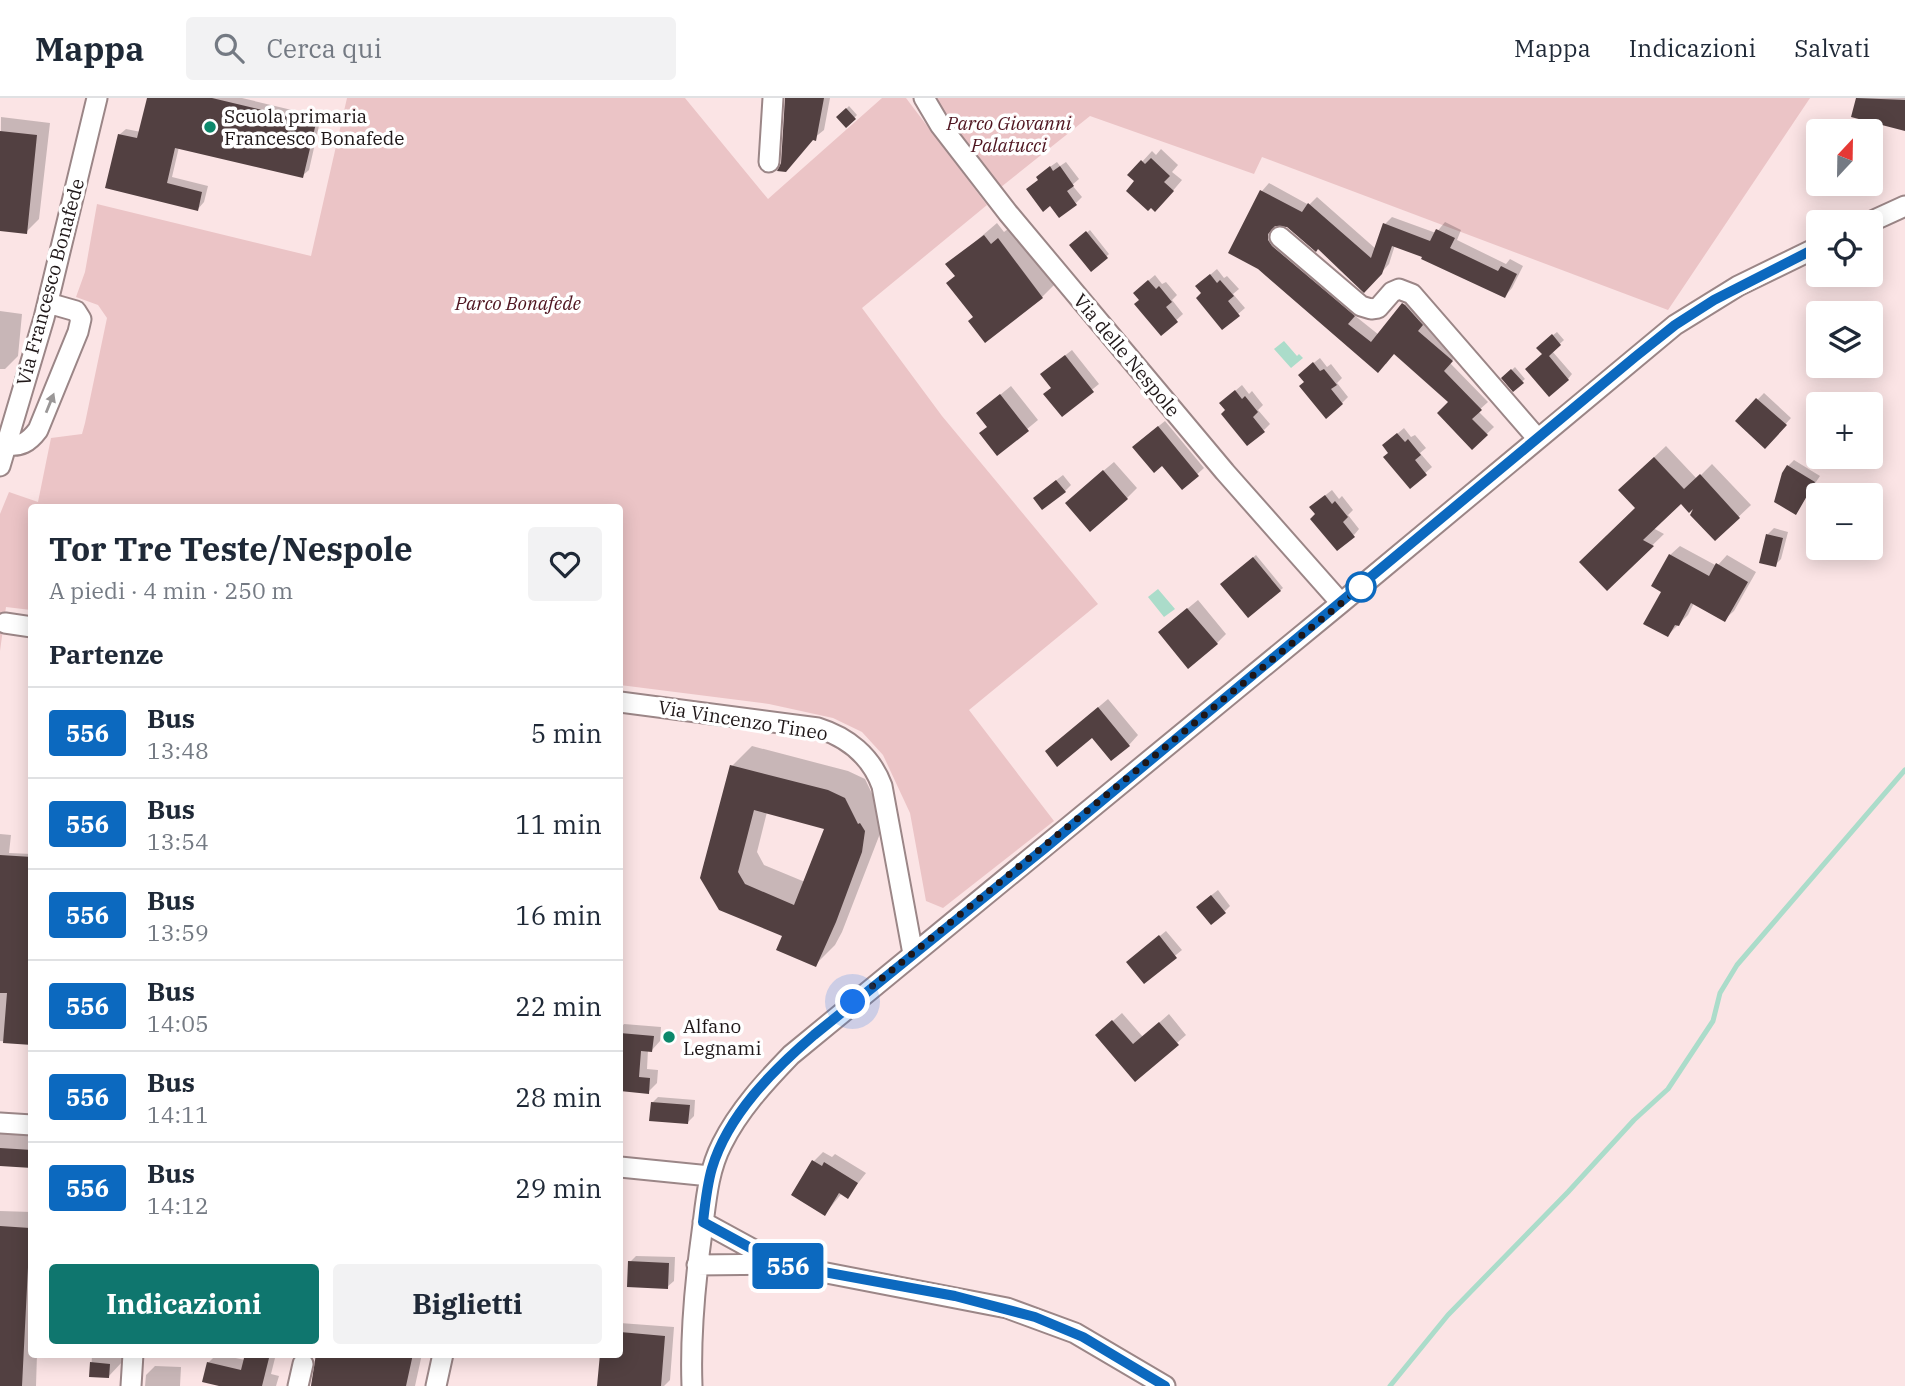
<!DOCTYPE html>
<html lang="it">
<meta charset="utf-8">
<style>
:root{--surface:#fff;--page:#f2f2f3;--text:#1f2937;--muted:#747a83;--line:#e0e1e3;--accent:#0f766e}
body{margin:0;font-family:"IBM Plex Serif",serif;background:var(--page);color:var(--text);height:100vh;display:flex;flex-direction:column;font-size:26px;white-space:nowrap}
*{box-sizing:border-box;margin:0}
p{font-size:23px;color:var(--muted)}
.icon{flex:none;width:38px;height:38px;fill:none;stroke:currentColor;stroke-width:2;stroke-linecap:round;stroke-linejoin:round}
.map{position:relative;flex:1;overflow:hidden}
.drawer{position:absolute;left:28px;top:406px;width:595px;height:854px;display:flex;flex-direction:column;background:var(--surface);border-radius:7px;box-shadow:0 4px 18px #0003}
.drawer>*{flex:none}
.badge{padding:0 14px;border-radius:5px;font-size:24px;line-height:46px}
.needle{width:46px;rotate:22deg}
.controls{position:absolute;left:1806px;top:21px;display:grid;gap:14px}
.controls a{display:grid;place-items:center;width:77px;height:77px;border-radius:7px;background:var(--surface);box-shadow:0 4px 18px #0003;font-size:35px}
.you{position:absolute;width:35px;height:35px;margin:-18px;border:5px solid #fff;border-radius:50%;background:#1a73e8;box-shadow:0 0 0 10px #1a73e833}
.map>.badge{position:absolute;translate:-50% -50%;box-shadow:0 0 0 4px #fff}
h2{padding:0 21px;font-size:26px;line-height:63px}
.round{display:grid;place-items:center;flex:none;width:74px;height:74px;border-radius:7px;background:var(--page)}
.headline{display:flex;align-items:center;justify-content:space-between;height:119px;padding:0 21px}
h1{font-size:33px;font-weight:700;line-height:52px}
.button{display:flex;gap:14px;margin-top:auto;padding:14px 21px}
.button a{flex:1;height:80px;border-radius:7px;background:var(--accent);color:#fff;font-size:28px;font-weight:700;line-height:80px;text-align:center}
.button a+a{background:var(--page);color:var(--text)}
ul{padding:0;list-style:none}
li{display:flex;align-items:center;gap:21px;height:91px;padding:0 21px;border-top:2px solid var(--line)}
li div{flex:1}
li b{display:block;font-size:26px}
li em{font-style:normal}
li .badge{min-width:77px;font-weight:700;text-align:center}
header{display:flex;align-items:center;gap:42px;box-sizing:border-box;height:98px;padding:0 35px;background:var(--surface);border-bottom:2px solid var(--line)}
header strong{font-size:33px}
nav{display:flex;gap:38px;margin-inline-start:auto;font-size:24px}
.search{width:490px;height:63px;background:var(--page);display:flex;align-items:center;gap:18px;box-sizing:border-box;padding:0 24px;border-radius:7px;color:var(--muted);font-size:26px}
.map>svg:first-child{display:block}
.green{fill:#ebc4c6}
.water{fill:#abdcca}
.shadow{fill:#0003;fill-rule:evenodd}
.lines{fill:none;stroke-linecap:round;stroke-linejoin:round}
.stream{stroke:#abdcca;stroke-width:5}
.building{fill:#524041;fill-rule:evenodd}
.minor-casing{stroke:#9b8687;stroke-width:23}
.minor{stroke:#fff;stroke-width:19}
.oneway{fill:#9a9797}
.line-casing{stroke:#fff;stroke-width:16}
.line{stroke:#0c69bf;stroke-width:10}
.walk{stroke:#1f1718;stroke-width:7;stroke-dasharray:0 12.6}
.poi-dot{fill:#0d886b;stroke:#fff;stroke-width:2.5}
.stop-dot{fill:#fff;stroke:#0c69bf;stroke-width:3.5}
.labels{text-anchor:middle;stroke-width:7;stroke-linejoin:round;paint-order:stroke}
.poi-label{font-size:19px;fill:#1f1718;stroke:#fff;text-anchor:start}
.park-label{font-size:19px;font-style:italic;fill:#4f1520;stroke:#fff}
.street-label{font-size:19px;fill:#1f1718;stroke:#fff}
</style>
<header>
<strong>Mappa</strong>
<div class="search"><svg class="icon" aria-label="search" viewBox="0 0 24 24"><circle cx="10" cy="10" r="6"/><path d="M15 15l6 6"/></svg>Cerca qui</div>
<nav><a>Mappa</a><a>Indicazioni</a><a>Salvati</a></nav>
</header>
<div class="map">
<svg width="1905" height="1288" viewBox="0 0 1905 1288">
<rect width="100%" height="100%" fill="#fbe4e5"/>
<path class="green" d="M347 0H685L768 101 882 0H906L987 107 862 210 942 318 1098 506 969 612 1054 723 943 810 926 803 910 715 883 657 862 634 833 620 769 606 620 587V410H32L31 512 6 509 0 553V416L9 394 38 404 51 340 82 336 85 325 107 220 98 207 76 199 85 174 97 106 311 158Z
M934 0H1810L1668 212 1262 59 1254 76 1090 18 1001 89Z"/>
<path class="water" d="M1284 243 1297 258 1299 256 1303 260 1291 270 1274 251Z
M1158 491 1175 511 1164 519 1148 499Z"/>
<path class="shadow" d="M149 0H242L321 19 309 72 302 78 179 49 172 79 208 88 204 104 198 111 107 89 119 37 126 31 141 34Z
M785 0H830L824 32 783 65Z
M1857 0H1905V31L1853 17Z
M849 8 857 17 846 28 838 19Z
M1 19 50 25 39 121 26 134 0 131Z
M1161 51 1178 67 1172 74 1182 82 1165 102 1130 77 1152 53 1156 57Z
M1057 64 1060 68 1066 64 1079 81 1072 87 1082 99 1076 105 1044 73Z
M1269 85 1309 107 1317 99 1376 151 1385 126 1392 119 1436 135 1445 124 1461 132 1457 142 1506 166 1510 161 1523 168 1512 190 1505 198 1425 158 1395 147 1389 166 1372 185 1289 128 1277 126 1275 134 1361 210 1354 217 1379 237 1411 199 1459 255 1450 265 1488 304 1478 313 1494 329 1473 349 1451 304 1395 254 1386 266 1259 169 1262 93Z
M997 125 1004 134 1012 128 1055 186 1042 199 975 218 956 177 948 167Z
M1090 132 1109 156 1092 171 1072 147Z
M1217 171 1224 180 1227 178 1239 191 1233 196 1245 210 1222 230 1203 195V183Z
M1155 177 1162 186 1166 184 1177 197 1172 202 1183 216 1161 236 1141 201V189Z
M0 213 22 216 18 258 5 271H0Z
M1557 234 1564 242 1552 253 1572 276 1568 281 1544 256 1543 245Z
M1072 252 1099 286 1062 316 1049 270Z
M1320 260 1327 269 1331 266 1342 280 1337 285 1348 299 1342 305 1306 271Z
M1515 269 1525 281 1513 291 1503 280Z
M1242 287 1249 296 1252 293 1263 307 1258 312 1270 326 1264 332 1227 311 1228 299Z
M1011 288 1038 322 997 356 988 328 978 315Z
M1764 295 1791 320 1765 349 1737 323Z
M1165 323 1204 370 1182 390 1140 343Z
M1404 330 1411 339 1415 337 1426 350 1420 355 1432 369 1410 389 1390 354V342Z
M1666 348 1697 381 1712 366 1751 407 1715 441 1699 405 1681 404 1653 430 1664 436 1607 491 1637 410 1632 380Z
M1794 362 1820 378 1795 415 1788 368Z
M1114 364 1137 390 1127 400 1077 395Z
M1063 377 1071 387 1065 393 1041 394Z
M1332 392 1339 401 1342 398 1353 412 1348 417 1359 431 1354 437 1317 416 1318 403Z
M1774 430 1788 434 1781 461 1775 467 1761 463 1768 436Z
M1680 448 1717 468 1727 457 1756 474 1734 513 1724 522 1694 505 1688 517 1668 537 1663 493 1670 457Z
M1256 457 1283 490 1249 518 1222 486Z
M1198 502 1226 536 1217 545 1170 525Z
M1108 601 1138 637 1129 647 1092 638 1047 653Z
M752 648 848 673 865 681 878 708 881 733 842 834 835 847 815 867 784 837 720 811 732 668ZM767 714 826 730 805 784 764 767 757 754Z
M0 736 11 737 9 755 32 756V946L0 943Z
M1218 792 1230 808 1225 813 1204 803Z
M1166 833 1182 852 1144 883 1135 858Z
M1122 915 1143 939 1169 916 1186 937 1135 982 1106 929Z
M624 926 661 929 660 943 652 952H648L647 971 658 972 657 985 648 994 620 992V931Z
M658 999 695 1002 694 1018 688 1024 652 1005Z
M0 1034 32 1036V1068L0 1066Z
M823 1054 832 1059 835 1056 866 1075 848 1098 842 1095 825 1116 814 1063Z
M0 1113 32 1114V1256H37L36 1288H0Z
M636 1158 675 1159 674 1183 667 1189 630 1164Z
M620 1225 674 1229 670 1282 664 1288H610L620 1256Z
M92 1256H124L123 1263 108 1279 91 1278Z
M217 1256 245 1262 246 1256H276L271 1276 279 1278 276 1288H226L208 1265Z
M318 1256H422L415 1288H311Z
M155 1268 181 1269 180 1288H145L146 1277Z"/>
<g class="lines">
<path class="stream" d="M1390 1288 1448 1217 1568 1094 1634 1022 1668 991 1713 923 1720 895 1737 867 1905 672"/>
</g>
<path class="building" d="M147 0H212L316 25 303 80 175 50 167 85 202 94 198 113 105 90 118 36 137 40Z
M785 0H824L816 43 813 42 786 74 777 73 781 65Z
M1856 0 1905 2V33L1851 19Z
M846 10 856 21 846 30 836 19Z
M0 33 37 37 27 136 0 133Z
M1151 60 1170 78 1164 84 1174 93 1155 114 1151 110 1148 113 1126 93 1134 83 1127 77 1141 62 1145 66Z
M1050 68 1053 73 1060 68 1074 88 1067 93 1077 107 1059 120 1050 108 1043 114 1026 91 1038 82 1036 79Z
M1260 92 1302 114 1308 105 1371 160 1383 125 1430 143 1436 131 1455 140 1450 150 1498 173 1501 168 1517 176 1505 200 1421 161 1422 159 1392 148 1382 176 1364 195 1318 151 1316 154 1287 129 1275 128 1268 136V142L1272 148 1355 218 1348 226 1371 244 1402 205 1405 207 1423 227 1418 233 1453 263 1444 273 1482 312 1472 321 1488 337 1472 352 1437 315 1448 304 1394 256 1378 275 1258 171 1228 155Z
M1086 133 1108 160 1091 174 1069 147Z
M984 137 991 146 998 140 1043 200 985 245 968 223 973 219 946 185 955 178 945 166Z
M1210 176 1217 185 1220 182 1234 198 1228 203 1240 218 1222 232 1196 200 1201 195 1195 188Z
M1148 182 1156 191 1159 188 1172 204 1166 209 1178 224 1161 238 1134 206 1139 202 1133 195Z
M1552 236 1561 247 1549 258 1569 282 1549 299 1525 271 1542 256 1536 250Z
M1065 257 1094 294 1062 319 1043 296 1051 290 1040 276Z
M1313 264 1320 273 1324 271 1337 287 1331 291 1343 306 1326 321 1299 288 1304 284 1298 277Z
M1511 271 1524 285 1513 294 1501 280Z
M1235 292 1242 301 1245 298 1258 314 1253 319 1265 334 1247 348 1221 316 1225 312 1219 305Z
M1000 296 1029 333 997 358 979 335 987 329 976 315Z
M1756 300 1787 327 1765 351 1735 323Z
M1158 328 1199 378 1182 392 1162 368 1154 375 1132 349Z
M1397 335 1405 344 1408 341 1421 357 1415 362 1427 377 1410 391 1383 359 1388 355 1382 347Z
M1654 359 1684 391 1700 376 1740 420 1715 443 1690 417 1693 411 1689 415 1681 406 1643 442 1654 448 1607 493 1579 464 1635 410 1618 392Z
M1787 367 1815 384 1796 417 1774 404 1782 375Z
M1103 372 1128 401 1090 434 1065 405Z
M1056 382 1066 394 1042 412 1033 400Z
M1325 397 1332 406 1335 403 1348 419 1343 424 1355 439 1337 453 1310 421 1315 416 1309 409Z
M1766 436 1783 440 1776 469 1759 465Z
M1669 456 1709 478 1716 465 1748 484 1725 524 1691 505 1679 528 1675 527 1668 539 1643 526 1661 494 1651 488Z
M1253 459 1281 493 1248 520 1220 486Z
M1187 510 1218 546 1188 571 1158 534Z
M1098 609 1130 648 1111 663 1092 640 1057 669 1045 653Z
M730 667 828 692 845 700 858 726 860 725 865 733 862 754 836 824 816 869 776 852 782 838 719 812 700 780ZM754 712 824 731 794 807 745 786 738 774Z
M0 757 32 759V947L3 945 7 895H0Z
M1211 797 1226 815 1211 827 1196 809Z
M1159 837 1177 860 1144 886 1126 864Z
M1112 922 1133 946 1159 924 1179 947 1135 984 1095 937Z
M620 935 654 938 652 954 641 953 639 979 650 980 649 996 620 993Z
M651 1004 690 1007 688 1026 649 1023Z
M0 1050 32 1052V1070L0 1068Z
M812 1062 822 1068 824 1064 858 1085 848 1101 839 1095 825 1118 791 1097Z
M0 1128 30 1130 22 1288H0Z
M628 1163 669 1165 668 1191 627 1189Z
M620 1234 665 1238 661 1288H597L600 1256H620Z
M245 1256H270L262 1288H219L202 1284 207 1264 241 1272Z
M316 1256H413L406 1288H311Z
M90 1264 110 1266 109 1280 89 1279Z"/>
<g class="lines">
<defs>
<path id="minor" d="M924 0 940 27 1008 115 1225 374 1341 505
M769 64 773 0
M1870 124 1905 108
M1280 139 1361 208 1371 211 1378 210 1392 194 1399 191 1412 196 1537 340
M5 346C20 350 29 344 38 332L78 234 81 221 76 213 48 205
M0 368 44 220 97 0
M5 525 32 529
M620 604 818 630C847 639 871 658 882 688L913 856
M0 1025 32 1027
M620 1069 710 1078
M703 1124 776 1164
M697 1167 780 1166 1007 1210 1075 1235 1165 1288
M131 1288 133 1256
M298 1288 303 1266
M436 1288 443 1256
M692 1288C690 1236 695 1185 702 1134 706 1103 708 1073 722 1046 739 1012 765 984 791 957L1341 505 1675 227 1738 188 1818 149"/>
</defs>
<use href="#minor" class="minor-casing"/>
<use href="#minor" class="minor"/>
</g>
<defs><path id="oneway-solid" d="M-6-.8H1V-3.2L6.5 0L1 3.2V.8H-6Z" transform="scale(1.75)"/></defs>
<use class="oneway" href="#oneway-solid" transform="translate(50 305) rotate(-68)"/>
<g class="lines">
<defs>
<path id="line" d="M1165 1288 1083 1239 1035 1219 955 1198 780 1166 703 1124C705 1106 707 1087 712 1070 728 1017 773 972 814 937L1045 750 1635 259 1675 227 1714 202 1818 149"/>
</defs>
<use href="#line" class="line-casing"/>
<use href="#line" class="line"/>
<path class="walk" d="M853 904 1361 489"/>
</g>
<g class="poi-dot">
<circle cx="210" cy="29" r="7"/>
<circle cx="669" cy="939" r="7"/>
</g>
<circle class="stop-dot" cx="1361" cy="489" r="14"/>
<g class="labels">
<g class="poi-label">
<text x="224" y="25">Scuola primaria<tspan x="224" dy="22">Francesco Bonafede</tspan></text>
<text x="683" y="935">Alfano<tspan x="683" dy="22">Legnami</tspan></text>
</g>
<g class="park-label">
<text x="1009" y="32">Parco Giovanni<tspan x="1009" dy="22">Palatucci</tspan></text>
<text x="518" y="212">Parco Bonafede</text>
</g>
<g class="street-label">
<text transform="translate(50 184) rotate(-75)" y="7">Via Francesco Bonafede</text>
<text transform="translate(1127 257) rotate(50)" y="7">Via delle Nespole</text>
<text transform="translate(743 622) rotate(9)" y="7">Via Vincenzo Tineo</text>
</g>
</g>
</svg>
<div class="controls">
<a><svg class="needle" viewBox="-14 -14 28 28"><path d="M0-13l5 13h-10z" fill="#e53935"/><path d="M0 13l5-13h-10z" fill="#747a83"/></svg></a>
<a><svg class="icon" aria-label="locate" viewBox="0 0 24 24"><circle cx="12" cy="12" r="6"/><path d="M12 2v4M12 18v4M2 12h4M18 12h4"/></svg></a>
<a><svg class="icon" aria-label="layers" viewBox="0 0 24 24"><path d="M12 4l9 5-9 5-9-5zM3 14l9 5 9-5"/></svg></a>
<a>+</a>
<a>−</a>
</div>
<div class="you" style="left:853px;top:904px"></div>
<b class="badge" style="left:788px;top:1168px;background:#0c69bf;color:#fff">556</b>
<section class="drawer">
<div class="headline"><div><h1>Tor Tre Teste/Nespole</h1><p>A piedi · 4 min · 250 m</p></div><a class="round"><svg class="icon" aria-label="heart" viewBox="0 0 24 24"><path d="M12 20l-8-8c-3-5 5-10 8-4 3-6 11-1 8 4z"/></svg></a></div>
<h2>Partenze</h2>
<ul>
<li><span class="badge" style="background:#0c69bf;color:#fff">556</span><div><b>Bus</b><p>13:48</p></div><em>5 min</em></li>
<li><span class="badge" style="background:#0c69bf;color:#fff">556</span><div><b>Bus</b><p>13:54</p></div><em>11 min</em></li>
<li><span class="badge" style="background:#0c69bf;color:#fff">556</span><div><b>Bus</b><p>13:59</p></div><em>16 min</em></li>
<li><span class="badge" style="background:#0c69bf;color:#fff">556</span><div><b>Bus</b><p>14:05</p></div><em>22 min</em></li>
<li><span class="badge" style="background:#0c69bf;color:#fff">556</span><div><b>Bus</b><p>14:11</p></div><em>28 min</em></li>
<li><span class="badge" style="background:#0c69bf;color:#fff">556</span><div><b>Bus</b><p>14:12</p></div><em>29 min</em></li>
</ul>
<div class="button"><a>Indicazioni</a><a>Biglietti</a></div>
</section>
</div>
